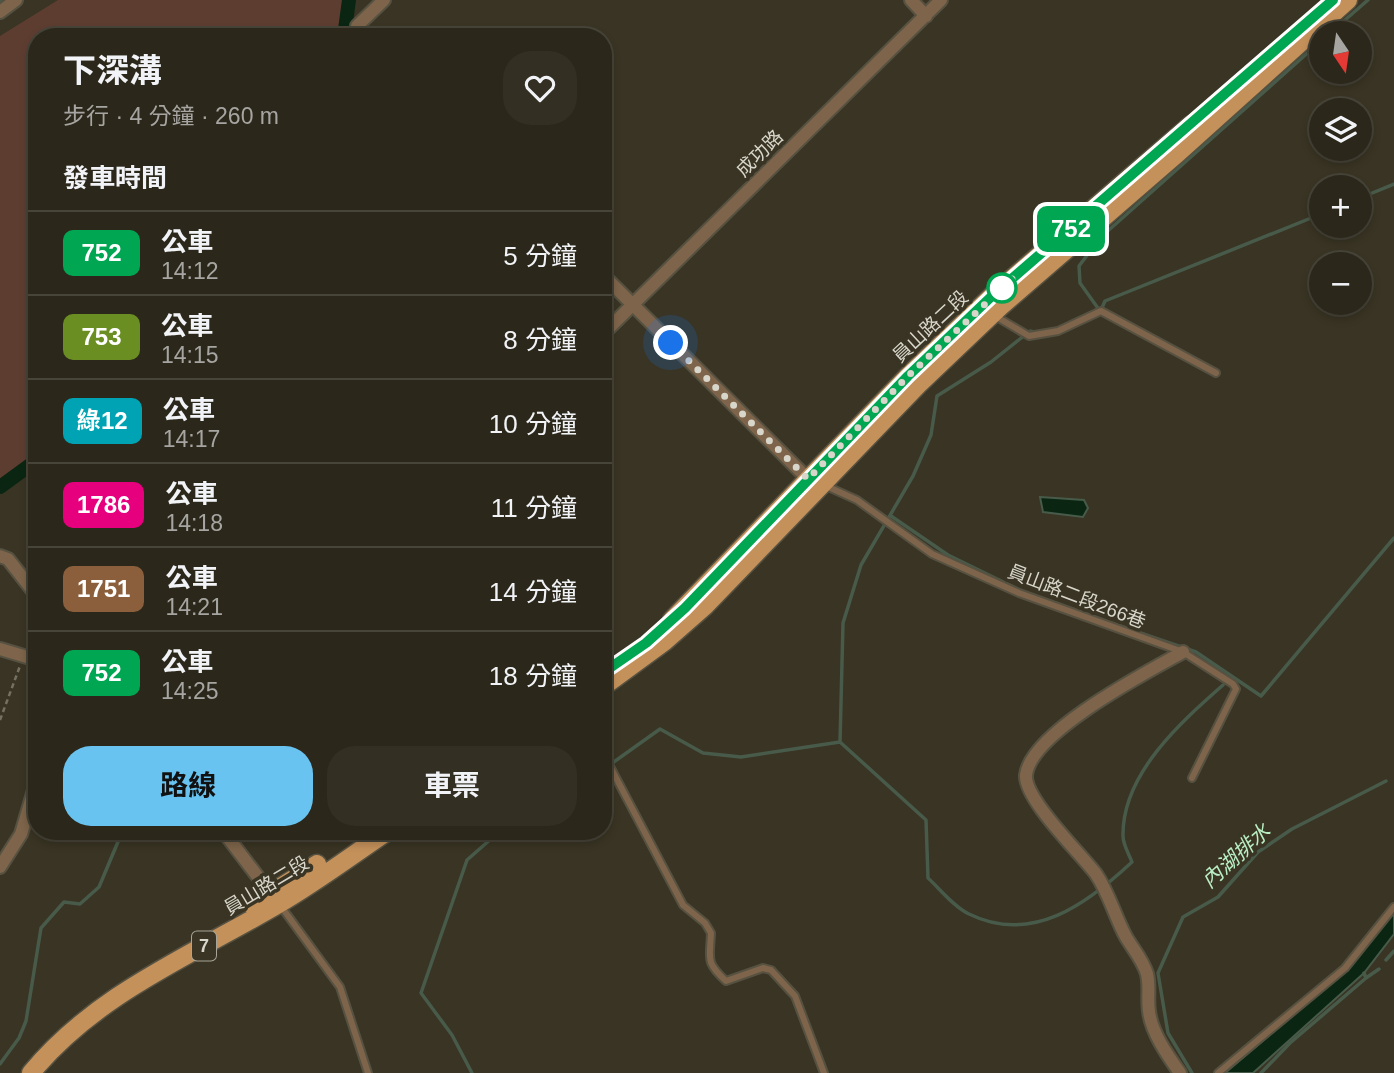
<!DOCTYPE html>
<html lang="zh-TW">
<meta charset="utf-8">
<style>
:root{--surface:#2b271a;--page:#332f23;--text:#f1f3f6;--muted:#a6a5a2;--line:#474439;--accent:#69c3f1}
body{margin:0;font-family:Arial,"Noto Sans TC",sans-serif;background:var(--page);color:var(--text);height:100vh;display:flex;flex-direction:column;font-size:26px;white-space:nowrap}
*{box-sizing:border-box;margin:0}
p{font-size:23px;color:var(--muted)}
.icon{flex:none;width:38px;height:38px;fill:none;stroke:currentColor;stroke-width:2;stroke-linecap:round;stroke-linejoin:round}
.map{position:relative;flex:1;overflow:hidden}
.sheet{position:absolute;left:28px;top:28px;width:584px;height:812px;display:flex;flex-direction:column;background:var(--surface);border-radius:28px;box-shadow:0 4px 10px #0003,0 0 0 2px var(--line)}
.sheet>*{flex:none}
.badge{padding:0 14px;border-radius:10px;font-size:24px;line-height:46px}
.needle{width:46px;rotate:167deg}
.fabs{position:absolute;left:1309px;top:21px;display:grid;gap:14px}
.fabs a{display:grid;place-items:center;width:63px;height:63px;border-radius:50%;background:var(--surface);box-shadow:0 4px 10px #0003,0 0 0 2px var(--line);font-size:35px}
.you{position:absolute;width:35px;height:35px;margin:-18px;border:5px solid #fff;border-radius:50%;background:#1a73e8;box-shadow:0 0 0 10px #1a73e833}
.map>.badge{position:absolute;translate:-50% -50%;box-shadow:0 0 0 4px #fff}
h2{padding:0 35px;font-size:26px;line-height:63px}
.round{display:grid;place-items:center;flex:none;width:74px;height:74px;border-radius:28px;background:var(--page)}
.headline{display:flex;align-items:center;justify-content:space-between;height:119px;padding:0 35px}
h1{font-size:33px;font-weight:700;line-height:52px}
.primary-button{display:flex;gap:14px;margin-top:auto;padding:14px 35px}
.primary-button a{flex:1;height:80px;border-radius:28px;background:var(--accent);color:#111;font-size:28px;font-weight:700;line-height:80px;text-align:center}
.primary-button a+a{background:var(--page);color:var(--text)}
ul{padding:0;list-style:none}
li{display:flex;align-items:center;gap:21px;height:84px;padding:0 35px;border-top:2px solid var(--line)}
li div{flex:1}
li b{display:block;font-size:26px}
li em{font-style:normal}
li .badge{min-width:77px;font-weight:700;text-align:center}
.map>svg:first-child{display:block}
.green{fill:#5e3d31}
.water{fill:#0a2612;stroke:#485a49;stroke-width:2}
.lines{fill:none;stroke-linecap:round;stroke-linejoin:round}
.stream{stroke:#485a49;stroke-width:3.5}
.canal{stroke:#0a2612;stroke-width:14}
.service-casing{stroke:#565141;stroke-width:10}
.minor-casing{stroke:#565141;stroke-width:16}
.primary-casing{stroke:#565141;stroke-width:21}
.path{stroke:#757162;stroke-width:2.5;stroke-dasharray:5 3.5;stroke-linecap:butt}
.service{stroke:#7d644a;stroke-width:6}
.minor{stroke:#7d644a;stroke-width:12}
.primary{stroke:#c4915a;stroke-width:18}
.line-casing{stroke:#fff;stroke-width:16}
.line{stroke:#00a651;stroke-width:10}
.walk{stroke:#d8d5ca;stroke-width:7;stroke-dasharray:0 12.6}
.stop-dot{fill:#fff;stroke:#00a651;stroke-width:3.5}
.labels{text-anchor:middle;stroke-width:7;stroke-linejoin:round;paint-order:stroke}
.shield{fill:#393423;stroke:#a8a598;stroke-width:2}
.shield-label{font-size:18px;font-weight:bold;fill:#d8d5ca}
.street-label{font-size:19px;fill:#d8d5ca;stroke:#393423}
.water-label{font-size:21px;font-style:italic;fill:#b9efc3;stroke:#393423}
</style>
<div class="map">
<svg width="1394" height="1073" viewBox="0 0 1394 1073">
<rect width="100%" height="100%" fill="#393423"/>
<path class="green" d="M58 0H346L342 37H37V458L0 487V36Z"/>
<path class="water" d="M1040 497 1084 500 1088 508 1083 517 1043 512Z
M1394 911V934L1364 973 1253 1073H1225L1344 972Z"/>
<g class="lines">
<path class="stream" d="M0 1 1 0
M1330 33 1368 0
M1360 198 1394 184
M1101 310 1105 301 1321 214
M1100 311 1080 283 1079 266 1101 237 1321 41
M891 516 948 555 1024 592
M1120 626 1196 652 1261 696 1394 538
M840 742 926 820 928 878C940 889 954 907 969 914 1032 945 1087 904 1132 862 1129 854 1123 845 1123 836 1122 774 1181 722 1223 685
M604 769 660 729 703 753 741 757 840 742 843 623 861 565 913 476 931 435 937 396 991 362 1030 331 1038 333
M1386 960 1394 951
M1366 978 1379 969
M0 1064 19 1038 26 1021 41 928 64 902 80 904 99 887 120 837 132 831
M472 1073 452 1035 421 993 467 860 500 831
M1192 1073 1168 1033 1158 973 1183 917 1218 897 1258 852 1292 829 1386 781
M1261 1073 1290 1043 1366 978 1364 973"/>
<path class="canal" d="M344 37 349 0
M0 487 37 460"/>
<defs>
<path id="service" d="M995 316 1029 336 1058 331 1101 311 1216 373
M824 485 857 500 932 554 1019 593 1183 652 1233 684 1236 689 1192 778
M604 755 683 905 705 923 711 933C710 959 705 962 726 981L763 968 771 970 795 996 824 1073
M280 905 340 987 368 1073
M1218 1073 1345 968 1394 907"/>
<path id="minor" d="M911 0 926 16
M0 12 16 0
M357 26 384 0
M604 276 808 479 815 482
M604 333 941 0
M0 556 8 559 37 596
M0 649 37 660
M223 831 274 898
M0 867 21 834 37 780
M1180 1073C1168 1056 1151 1032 1149 1011 1147 999 1150 986 1147 974 1143 960 1133 949 1126 937 1115 917 1109 893 1096 874 1081 854 1024 799 1026 775 1031 732 1147 672 1183 652"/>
<path id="primary" d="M672 620 908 376 992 296 1191 125
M604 686 664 642 705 606 918 385 1000 307 1178 153 1348 0
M252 905 317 864
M31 1073C96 994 190 956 277 905 315 883 351 856 388 831"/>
</defs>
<use href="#service" class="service-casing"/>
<use href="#minor" class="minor-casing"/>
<use href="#primary" class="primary-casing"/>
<path class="path" d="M0 720 20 666"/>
<use href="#service" class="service"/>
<use href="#minor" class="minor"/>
<use href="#primary" class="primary"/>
</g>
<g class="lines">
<defs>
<path id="line" d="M604 672 646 643 685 608 908 376 992 296 1333 0"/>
</defs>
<use href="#line" class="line-casing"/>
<use href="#line" class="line"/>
<path class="walk" d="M671 343 808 479 908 376 1012 279 1002 288"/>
</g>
<circle class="stop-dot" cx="1002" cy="288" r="14"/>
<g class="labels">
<rect class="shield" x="192" y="931.5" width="24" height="29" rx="5"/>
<g class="shield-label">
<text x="204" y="952">7</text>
</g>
<g class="street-label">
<text transform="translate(759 153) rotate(-45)" y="7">成功路</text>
<text transform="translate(930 326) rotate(-43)" y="7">員山路二段</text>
<text transform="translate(1077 596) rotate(21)" y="7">員山路二段266巷</text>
<text transform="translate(266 885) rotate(-31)" y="7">員山路二段</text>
</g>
<g class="water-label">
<text transform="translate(1236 856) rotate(-42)" y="7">內湖排水</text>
</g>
</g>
</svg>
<div class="fabs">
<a><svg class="needle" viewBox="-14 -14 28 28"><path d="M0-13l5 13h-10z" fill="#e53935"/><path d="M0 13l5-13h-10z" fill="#a6a5a2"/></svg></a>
<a><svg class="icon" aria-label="layers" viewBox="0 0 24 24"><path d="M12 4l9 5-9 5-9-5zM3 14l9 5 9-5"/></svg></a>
<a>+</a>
<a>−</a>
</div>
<div class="you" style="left:671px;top:343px"></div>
<b class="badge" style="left:1071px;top:229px;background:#00a651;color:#fff">752</b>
<section class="sheet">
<div class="headline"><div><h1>下深溝</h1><p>步行 · 4 分鐘 · 260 m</p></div><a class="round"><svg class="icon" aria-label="heart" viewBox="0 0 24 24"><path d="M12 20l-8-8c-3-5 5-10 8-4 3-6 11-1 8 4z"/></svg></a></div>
<h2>發車時間</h2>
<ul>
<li><span class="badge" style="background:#00a651;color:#fff">752</span><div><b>公車</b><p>14:12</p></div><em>5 分鐘</em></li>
<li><span class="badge" style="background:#6b8e23;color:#fff">753</span><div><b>公車</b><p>14:15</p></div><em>8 分鐘</em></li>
<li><span class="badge" style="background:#00a3b4;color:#fff">綠12</span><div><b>公車</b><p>14:17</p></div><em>10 分鐘</em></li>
<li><span class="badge" style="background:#e6007e;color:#fff">1786</span><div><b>公車</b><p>14:18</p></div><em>11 分鐘</em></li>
<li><span class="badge" style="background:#8b5e3c;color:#fff">1751</span><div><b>公車</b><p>14:21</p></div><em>14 分鐘</em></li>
<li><span class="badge" style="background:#00a651;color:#fff">752</span><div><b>公車</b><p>14:25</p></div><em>18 分鐘</em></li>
</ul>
<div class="primary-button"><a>路線</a><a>車票</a></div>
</section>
</div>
